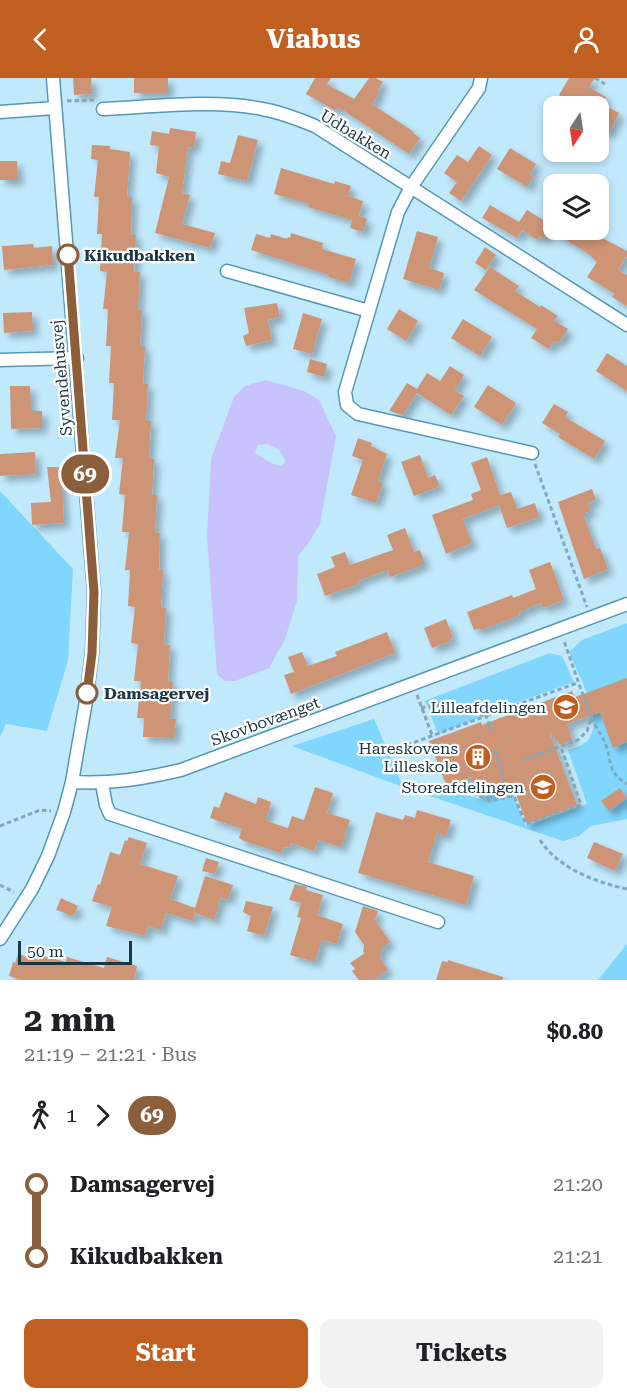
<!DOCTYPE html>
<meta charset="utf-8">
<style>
:root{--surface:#fff;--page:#f2f2f2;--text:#202124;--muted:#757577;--accent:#c15f21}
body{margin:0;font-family:"Roboto Serif",serif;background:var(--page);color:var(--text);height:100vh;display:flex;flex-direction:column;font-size:22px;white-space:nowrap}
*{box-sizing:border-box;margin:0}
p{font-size:20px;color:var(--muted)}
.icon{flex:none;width:33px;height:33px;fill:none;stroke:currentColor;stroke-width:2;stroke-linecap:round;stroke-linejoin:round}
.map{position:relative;height:902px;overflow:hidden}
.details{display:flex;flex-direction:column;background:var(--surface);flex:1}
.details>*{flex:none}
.badge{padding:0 12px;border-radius:20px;font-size:21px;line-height:39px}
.needle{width:39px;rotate:192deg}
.fabs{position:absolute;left:543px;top:18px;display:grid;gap:12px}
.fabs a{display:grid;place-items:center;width:66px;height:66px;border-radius:12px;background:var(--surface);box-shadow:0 3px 9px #0003;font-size:30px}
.scale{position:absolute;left:18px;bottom:15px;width:114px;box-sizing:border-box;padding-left:6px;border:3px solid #1b3744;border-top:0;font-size:16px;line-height:21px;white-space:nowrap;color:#1b3744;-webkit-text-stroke:4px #fff;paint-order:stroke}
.map>.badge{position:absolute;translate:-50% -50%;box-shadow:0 0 0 3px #fff}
.legs{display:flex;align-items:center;gap:9px;height:66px;padding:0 24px;font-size:20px}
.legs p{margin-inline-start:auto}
.overview{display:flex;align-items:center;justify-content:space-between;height:102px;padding:0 24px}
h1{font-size:33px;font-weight:700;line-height:45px}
.primary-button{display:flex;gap:12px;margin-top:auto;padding:12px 24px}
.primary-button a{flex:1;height:69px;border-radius:12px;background:var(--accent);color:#fff;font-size:24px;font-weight:700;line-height:69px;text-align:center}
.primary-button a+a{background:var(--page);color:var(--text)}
ul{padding:0 24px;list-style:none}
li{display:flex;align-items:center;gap:21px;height:72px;font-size:22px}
li i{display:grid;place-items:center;width:9px;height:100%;margin:0 8px;background:currentColor}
li i::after{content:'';width:15px;height:15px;margin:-8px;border:4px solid;border-radius:50%;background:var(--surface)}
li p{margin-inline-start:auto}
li:first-child i{background:linear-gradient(#0000 50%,currentColor 0)}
li:last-child i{background:linear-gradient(currentColor 50%,#0000 0)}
header{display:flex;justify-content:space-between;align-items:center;height:78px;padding:0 24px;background:var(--accent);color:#fff;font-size:27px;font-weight:700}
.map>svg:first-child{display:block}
.green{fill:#80d6fc}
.water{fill:#c7c2fb;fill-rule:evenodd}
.building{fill:#ce9476;filter:url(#shadow)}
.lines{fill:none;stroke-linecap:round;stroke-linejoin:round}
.minor-casing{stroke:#5498b5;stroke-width:15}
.path{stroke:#84a8b9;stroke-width:3;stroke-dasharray:4.5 3;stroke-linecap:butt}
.minor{stroke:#fff;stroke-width:12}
.line-1-casing{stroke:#fff;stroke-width:14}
.line-1{stroke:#8b5e3c;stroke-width:9}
.stop-1-dot{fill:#fff;stroke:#8b5e3c;stroke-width:3}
.labels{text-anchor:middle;stroke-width:4.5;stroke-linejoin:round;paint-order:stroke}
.street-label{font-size:16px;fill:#1b3744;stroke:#fff}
.stop-label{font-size:16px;font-weight:bold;fill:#1b3744;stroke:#fff;text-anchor:start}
.poi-label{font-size:16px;fill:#1b3744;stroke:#fff;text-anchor:end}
</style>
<header><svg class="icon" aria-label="back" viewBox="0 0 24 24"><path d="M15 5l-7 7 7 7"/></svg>Viabus<svg class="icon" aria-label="person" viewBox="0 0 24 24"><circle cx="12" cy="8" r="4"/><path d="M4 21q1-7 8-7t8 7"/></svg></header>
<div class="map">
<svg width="627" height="902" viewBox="0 0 627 902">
<defs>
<filter id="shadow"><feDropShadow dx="5.5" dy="5.5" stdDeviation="3" flood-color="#0004"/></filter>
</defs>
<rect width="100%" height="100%" fill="#c1e9fc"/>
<path class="green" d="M0 413 73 491 68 582 47 653 6 646 0 659Z
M627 545V741L591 748 579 758 563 763 403 709 292 668 374 641 402 706 444 714V711L481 721 510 709 526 748 587 726 568 672C574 670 581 668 586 664 607 647 577 594 569 574L582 562Z
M550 575 562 578 574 604 488 635 483 636 447 626 427 627 424 623Z
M435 628 448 629 481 639 438 656 428 630Z
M627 866V902H598Z"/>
<path class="water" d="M266 302 304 313 319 322 336 358 320 446 310 463 298 478 297 523 285 561 269 590 235 603H225L217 596 207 458 211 381 234 319 245 308ZM267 366 279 372 286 383 281 388 273 386 255 375 258 367Z"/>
<path class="building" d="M73 0H91L92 16 74 17Z
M134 0H168V15H134Z
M315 0H331L327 6 354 21 369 0H376L383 4 378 12 380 14 372 26 414 54 413 55 420 60 409 76 338 29 336 33 306 16Z
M569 0H595L589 9 606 19 602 26 619 35 609 56 598 51V28H579L559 17Z
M170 50 196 54 194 70 188 69 182 115 190 117 182 146 215 155 210 170 155 155 169 99 156 95 159 68 150 67 152 53 169 56Z
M238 57 258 62 247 103 218 96 221 83 230 85Z
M92 67 110 68V71L130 74 127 119H132L131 157H136L134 194H140L138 231 142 232 140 268 145 269 143 306H148L146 343H151L149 380 154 381 152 417H157L155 454 160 455 159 492H163L161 529 166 530 164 566 170 567 168 604H173L170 641H176L174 660 143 659 144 640H137L141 603H134L138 566 131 565 135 529 128 528 130 492H125L129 454H122L125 417 119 416 123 380H115L120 342H112L114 305H109L111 268H106L108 231H103L107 194 100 193 102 156H97L99 119H94L98 82 91 81Z
M479 68 492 77 461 123 449 115 457 104 444 95 457 77 468 84Z
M510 70 536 86 530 96 533 98 527 109 497 91Z
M0 83H17L18 102H0Z
M281 90 334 106 335 103 351 108 348 118 363 123 359 138 367 141 363 154 350 150 352 142 308 129 309 126 274 116Z
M490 127 519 144 527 132 553 148 550 152H587L627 173V178L618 192 627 197V228L612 219 615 216 587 199 597 184 587 175 550 152 544 161 539 158 537 162 522 152 517 160 482 140Z
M417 153 438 159 429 190 444 195 439 212 403 201Z
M291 155 323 165 322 171 356 181 349 205 328 199 329 197 251 172 256 156 270 160 271 156 287 161 288 159 290 160Z
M33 166 34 170 52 168 53 187 4 192 2 168Z
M485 169 496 177 486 192 475 185Z
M490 189 519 208 515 213 540 229 541 227 558 238 554 243 568 251 559 265 554 263 549 271 531 260 537 251 474 212Z
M277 225 280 239 268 242 272 262 246 268 243 258 249 255 244 230Z
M399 231 418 243 406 263 387 251Z
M32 234 33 253 4 255 3 235Z
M303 235 322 241 312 276 293 271Z
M463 241 492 259 480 278 451 260Z
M607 275 627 288V313L596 293Z
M310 281 327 286 324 299 307 294Z
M450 288 464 297 455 312 464 318 451 337 417 315 403 337 389 333 407 305 417 311 427 295 440 303Z
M488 307 516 325 502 347 474 329Z
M10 308H30L31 333H42V350L11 351Z
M554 326 568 334 565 339 605 363 594 381 558 359 560 356 542 345Z
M358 360 372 365 371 368 387 376 378 403 383 405 376 425 351 417 363 382 352 378Z
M35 374 36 396 0 398V376Z
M420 377 428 400 435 397 440 408 414 418 401 384Z
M487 379 500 417 511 414 517 431 535 425 539 439 507 450 499 427 463 441 472 465 446 476 432 437 473 422 471 416 481 412 471 385Z
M47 389H61L64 445 32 447 31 425 51 424Z
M592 411 596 422 588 425 591 433 584 435V438L596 471 600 470 608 491 584 501 558 424Z
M405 450 414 474 420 472 425 486H420V488L390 499 388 492 358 503 359 506 325 518 317 496 335 489 331 479 345 474 350 487 393 472 387 457Z
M550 484 564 522 543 530 541 525 519 534 520 537 481 552 480 550 474 552 467 534 512 517 513 520 536 511 529 492Z
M446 541 453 560 450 561 451 563 432 570 424 550Z
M387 554 395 575 291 616 284 597 294 594 288 579 302 574 308 588 337 578 335 574Z
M627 600V664L613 670 600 634 567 646 572 662 560 667 549 653 577 727 527 746 512 705 478 718 471 699 447 709 429 663 481 644 482 647 572 613 575 619Z
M315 709 333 715 327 735 350 742 341 769 318 762 314 773 291 765 289 770 284 769 281 775 244 763 239 760 242 751 210 740 214 728 219 730 225 714 256 726 258 719 271 724 266 743 288 750 292 738 304 742Z
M620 710 627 720 609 733 601 723Z
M417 732 451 742 446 758 437 755 428 784 474 798 466 827 358 795 376 734 403 742 405 737 415 740Z
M129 759 147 765 140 786 178 798 170 821 195 830 205 798 233 807 228 822 221 819 214 842 195 835 193 843 166 835 161 852 148 848 145 858 106 848 112 829 92 823 98 806 100 807 110 774 120 777 125 762 127 763Z
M594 764 623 776 615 793 587 780Z
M206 780 219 784 215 796 202 793Z
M295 806 307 809 306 812 323 817 317 837 343 846 337 866 322 862 315 884 290 877 301 840 297 839 301 825 289 822Z
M61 820 78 828 74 838 56 832Z
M246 823 273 829 264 858 247 853 251 838 243 834Z
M363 828 378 833 375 842 390 864 382 870 380 880 388 892 374 902H359L352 893 355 891 350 885 365 875 363 874 364 867 355 854Z
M18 876 39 882 40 877 66 884 67 879 104 890 107 879 137 888 134 902H21L9 898 13 884 15 885Z
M448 882 503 899V902H436L442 883 448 884Z"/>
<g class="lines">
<defs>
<path id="minor" d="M481 0 479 10 411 109 398 134 345 314 347 327 358 336 532 375
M103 31C151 29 215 21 262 31 280 34 298 41 315 48L627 247
M0 34 55 30
M227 193 369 233
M0 282 77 280
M72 704C113 706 142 701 181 692L627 526
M102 706 106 727 110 736 438 844
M0 861 32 811 48 778 64 734 72 704 86 623 92 575 94 514 53 0"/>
</defs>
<use href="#minor" class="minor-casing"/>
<path class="path" d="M595 0 605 6
M67 23 94 22
M535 386 587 529
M417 617 432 657
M421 630 435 627 447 628 486 638 577 605
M591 640C595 648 602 657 605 665 613 684 606 693 627 706
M407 667 486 638 492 653
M495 672 509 720
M526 681 578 662 587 653 591 640 564 563
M436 707 471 714 490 723 514 718 526 746 581 727 561 669
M0 748 40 732 51 733
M540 762C558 790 595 804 627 811
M0 807 14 814"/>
<use href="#minor" class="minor"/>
</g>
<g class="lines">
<defs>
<path id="line-1" d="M68 177 94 514 92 575 87 615"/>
</defs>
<use href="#line-1" class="line-1-casing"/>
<use href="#line-1" class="line-1"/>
</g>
<defs>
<symbol id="school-disc" viewBox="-11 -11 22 22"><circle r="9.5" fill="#c15f21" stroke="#fff"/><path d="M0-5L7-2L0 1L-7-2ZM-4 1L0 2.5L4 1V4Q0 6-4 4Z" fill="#fff"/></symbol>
<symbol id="building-disc" viewBox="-11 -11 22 22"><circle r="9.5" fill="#c15f21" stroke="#fff"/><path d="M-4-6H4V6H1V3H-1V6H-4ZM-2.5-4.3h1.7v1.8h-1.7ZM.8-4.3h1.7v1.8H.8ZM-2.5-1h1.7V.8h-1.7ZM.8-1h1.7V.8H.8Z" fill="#fff"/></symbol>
</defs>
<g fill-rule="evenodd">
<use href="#school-disc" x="551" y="614" width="30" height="30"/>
<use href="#building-disc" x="463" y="664" width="30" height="30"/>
<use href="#school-disc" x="528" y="694" width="30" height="30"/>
</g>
<g class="stop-1-dot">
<circle cx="68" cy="177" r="10"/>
<circle cx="87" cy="615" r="10"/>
</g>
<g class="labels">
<g class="street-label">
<text transform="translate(356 56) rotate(31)" y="6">Udbakken</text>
<text transform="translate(61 300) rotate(-95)" y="6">Syvendehusvej</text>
<text transform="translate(265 643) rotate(-20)" y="6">Skovbovænget</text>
</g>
<g class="stop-label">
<text x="84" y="183">Kikudbakken</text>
<text x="104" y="621">Damsagervej</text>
</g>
<g class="poi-label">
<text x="546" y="635">Lilleafdelingen</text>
<text x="458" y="676">Hareskovens<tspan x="458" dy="18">Lilleskole</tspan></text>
<text x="524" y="715">Storeafdelingen</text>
</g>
</g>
</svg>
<div class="fabs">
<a><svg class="needle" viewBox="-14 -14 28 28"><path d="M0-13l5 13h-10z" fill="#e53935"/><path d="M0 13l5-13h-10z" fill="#757577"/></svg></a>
<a><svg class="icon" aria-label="layers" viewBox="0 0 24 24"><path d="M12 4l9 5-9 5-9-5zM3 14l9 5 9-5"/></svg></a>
</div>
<div class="scale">50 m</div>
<b class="badge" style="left:85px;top:396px;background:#8b5e3c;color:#fff">69</b>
</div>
<section class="details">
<div class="overview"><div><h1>2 min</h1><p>21:19 – 21:21 · Bus</p></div><b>$0.80</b></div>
<div class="legs"><svg class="icon" aria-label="walk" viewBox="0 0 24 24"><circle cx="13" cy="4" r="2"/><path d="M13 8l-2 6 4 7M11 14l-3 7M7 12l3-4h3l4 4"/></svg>1<svg class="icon" aria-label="forward" viewBox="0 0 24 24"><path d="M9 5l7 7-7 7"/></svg><b class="badge" style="background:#8b5e3c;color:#fff">69</b></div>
<ul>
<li><i style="color:#8b5e3c"></i><b>Damsagervej</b><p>21:20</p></li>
<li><i style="color:#8b5e3c"></i><b>Kikudbakken</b><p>21:21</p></li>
</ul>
<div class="primary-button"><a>Start</a><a>Tickets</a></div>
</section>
